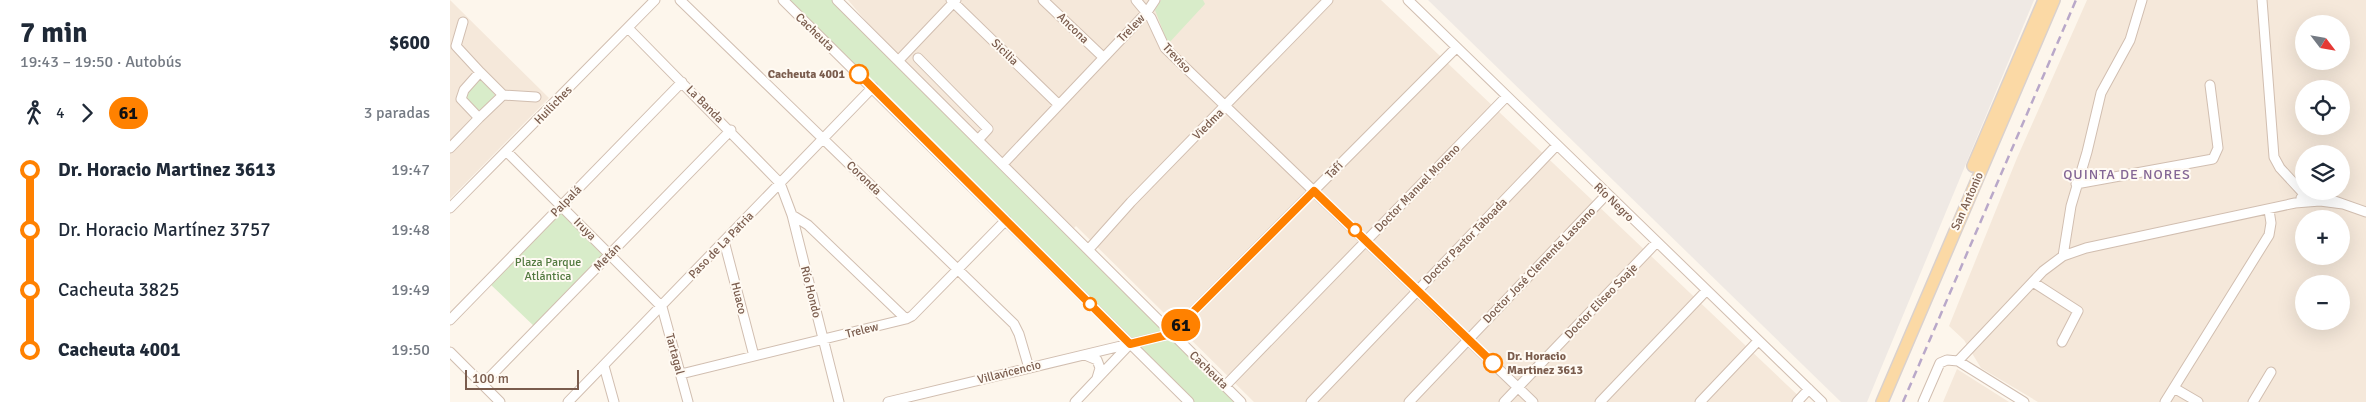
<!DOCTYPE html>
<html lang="es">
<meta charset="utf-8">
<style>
:root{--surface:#fff;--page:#f2f2f3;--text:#1f2937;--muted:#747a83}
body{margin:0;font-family:Signika,sans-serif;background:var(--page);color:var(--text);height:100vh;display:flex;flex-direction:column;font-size:19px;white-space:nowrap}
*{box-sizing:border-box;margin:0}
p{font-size:16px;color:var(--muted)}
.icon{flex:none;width:28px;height:28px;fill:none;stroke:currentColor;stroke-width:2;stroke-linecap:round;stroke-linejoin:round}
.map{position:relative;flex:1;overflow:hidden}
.panel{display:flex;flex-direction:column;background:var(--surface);width:450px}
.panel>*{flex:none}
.badge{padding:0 10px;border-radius:16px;font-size:18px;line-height:32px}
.needle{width:32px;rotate:121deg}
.tools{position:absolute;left:1845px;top:15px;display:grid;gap:10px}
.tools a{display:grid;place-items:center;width:55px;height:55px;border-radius:50%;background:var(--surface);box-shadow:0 5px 20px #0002;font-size:25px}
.scale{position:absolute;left:15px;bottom:12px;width:114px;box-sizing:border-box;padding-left:5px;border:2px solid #7a5c4d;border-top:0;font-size:14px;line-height:18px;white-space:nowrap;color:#7a5c4d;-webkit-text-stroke:4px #fffaf3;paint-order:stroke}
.map>.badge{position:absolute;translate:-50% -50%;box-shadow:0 0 0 2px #fff}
.legs{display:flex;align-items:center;gap:8px;height:55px;padding:0 20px;font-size:16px}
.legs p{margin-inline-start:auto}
.headline{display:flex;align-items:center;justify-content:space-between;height:85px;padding:0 20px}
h1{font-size:28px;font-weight:700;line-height:38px}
ul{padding:0 20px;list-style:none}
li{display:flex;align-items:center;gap:18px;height:60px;font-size:19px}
li i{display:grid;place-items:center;width:8px;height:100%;margin:0 6px;background:currentColor}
li i::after{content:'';width:12px;height:12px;margin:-6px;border:4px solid;border-radius:50%;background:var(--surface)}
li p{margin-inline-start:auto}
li:first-child i{background:linear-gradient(#0000 50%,currentColor 0)}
li:last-child i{background:linear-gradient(currentColor 50%,#0000 0)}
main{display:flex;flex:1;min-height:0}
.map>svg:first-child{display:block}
.residential{fill:#f5e8da;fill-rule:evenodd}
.industrial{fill:#efe9e4}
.green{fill:#d8ecc9}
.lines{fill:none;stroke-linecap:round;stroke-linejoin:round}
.minor-casing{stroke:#d1beb0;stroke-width:11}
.major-casing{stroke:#dad1cd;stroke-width:14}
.minor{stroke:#fff;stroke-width:9}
.major{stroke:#fbd9a5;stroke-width:11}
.rail{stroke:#b9a8c9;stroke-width:2.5;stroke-dasharray:8 5;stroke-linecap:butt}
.line-1-casing{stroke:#fff;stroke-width:11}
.line-1{stroke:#ff8100;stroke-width:8}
.stop-1-dot{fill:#fff;stroke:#ff8100;stroke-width:2.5}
.labels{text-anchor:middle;stroke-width:4;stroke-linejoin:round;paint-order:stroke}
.street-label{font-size:12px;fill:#7a5c4d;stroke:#fffaf3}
.stop-label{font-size:12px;font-weight:bold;fill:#7a5c4d;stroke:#fffaf3;text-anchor:end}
.park-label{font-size:12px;fill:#537a41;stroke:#fffaf3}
.neighbourhood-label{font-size:14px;letter-spacing:1px;fill:#846695;stroke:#fffaf3}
</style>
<main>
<section class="panel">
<div class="headline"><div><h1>7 min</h1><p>19:43 – 19:50 · Autobús</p></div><b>$600</b></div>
<div class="legs"><svg class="icon" aria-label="walk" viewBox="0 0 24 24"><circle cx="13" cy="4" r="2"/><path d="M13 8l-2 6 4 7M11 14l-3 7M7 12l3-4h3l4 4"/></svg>4<svg class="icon" aria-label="forward" viewBox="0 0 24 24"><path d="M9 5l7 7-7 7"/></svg><b class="badge" style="background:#ff8100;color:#111">61</b><p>3 paradas</p></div>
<ul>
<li><i style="color:#ff8100"></i><b>Dr. Horacio Martinez 3613</b><p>19:47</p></li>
<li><i style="color:#ff8100"></i><span>Dr. Horacio Martínez 3757</span><p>19:48</p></li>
<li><i style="color:#ff8100"></i><span>Cacheuta 3825</span><p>19:49</p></li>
<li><i style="color:#ff8100"></i><b>Cacheuta 4001</b><p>19:50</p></li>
</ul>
</section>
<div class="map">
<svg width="1916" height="402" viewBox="0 0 1916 402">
<rect width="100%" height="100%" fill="#fdf6ec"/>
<path class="residential" d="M0 0 99 98 0 199Z
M398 0H931L1355 402H804L626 226 624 228 449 60Z
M1637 0H1916V402H1588L1531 368 1514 340 1499 326 1567 158ZM1854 24H1891V61H1854ZM1854 89H1891V126H1854ZM1854 154H1891V191H1854ZM1854 219H1891V256H1854ZM1854 284H1891V321H1854Z
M1507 369 1559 402H1493Z"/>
<path class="industrial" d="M978 0H1584L1417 402H1391Z"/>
<path class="green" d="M333 0H387L791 402H739Z
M711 0H753L755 4 718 44 705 10Z
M26 80 33 81 45 95 31 112 27 111 15 98V94Z
M111 209 156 255 86 328 39 283Z"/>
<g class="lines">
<defs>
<path id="minor" d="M230 0 564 324 569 334 579 368
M333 0 739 402
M387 0 791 402
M501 0 608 104
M593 0 653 57
M686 0 701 18 715 48 1083 402
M958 0 1372 402
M1812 0 1824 157 1830 168 1854 194
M178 28 330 183 342 215 389 402
M468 58 538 129 528 140
M449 60 506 0
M53 95 86 97
M29 118 53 95 30 72
M0 148 29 118 11 99 14 90 30 72 6 46 13 22
M57 152 212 307 238 402
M553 164 697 12 705 0
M1626 184 1763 159 1768 148 1760 85
M1851 198 1854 194 1862 193 1916 212
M0 208 205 0
M342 215 358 225 456 319
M274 241 304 356
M639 249 681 202 878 0
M1613 256 1621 206 1637 152 1651 93 1680 40 1692 0
M1583 282 1628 311 1612 342
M0 320 232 82
M0 352 50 402
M635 355 647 360 650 368 647 378
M1508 361 1593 271 1613 256 1636 248 1845 203 1870 201 1893 204
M154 366 164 402
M231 374 456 319 462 316 556 220
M33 384 281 130
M775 386 1056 97
M1724 388 1748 402
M118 402 423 87
M438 402 721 334 1006 48
M625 402 680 344
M861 402 1106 146
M959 402 1157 194
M1054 402 1206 243
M1150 402 1256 291
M1250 402 1308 341
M1347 402 1359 389
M1473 402 1490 363 1497 360 1508 361 1574 402
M1715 402 1819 235 1821 223 1819 210
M1803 402 1821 372"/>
<path id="major" d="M1523 166 1594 0
M1432 402 1604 0"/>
</defs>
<use href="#minor" class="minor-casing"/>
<use href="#major" class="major-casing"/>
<use href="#minor" class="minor"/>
<use href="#major" class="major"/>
<path class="rail" d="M1453 402 1626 0"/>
</g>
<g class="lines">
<defs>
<path id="line-1" d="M409 74 680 344 721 334 864 191 1043 363"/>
</defs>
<use href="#line-1" class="line-1-casing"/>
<use href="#line-1" class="line-1"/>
</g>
<g class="stop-1-dot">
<circle cx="409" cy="74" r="9"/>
<circle cx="905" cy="230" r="6"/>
<circle cx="640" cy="304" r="6"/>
<circle cx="1043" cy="363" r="9"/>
</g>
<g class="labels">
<g class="street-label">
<text transform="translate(623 28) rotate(44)" y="4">Ancona</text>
<text transform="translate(681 28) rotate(-46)" y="4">Trelew</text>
<text transform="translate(365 32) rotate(44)" y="4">Cacheuta</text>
<text transform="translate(555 52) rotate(44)" y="4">Sicilia</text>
<text transform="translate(727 58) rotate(47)" y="4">Treviso</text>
<text transform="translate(255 104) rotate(45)" y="4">La Banda</text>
<text transform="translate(103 105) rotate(-46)" y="4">Huiliches</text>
<text transform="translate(758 124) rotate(-45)" y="4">Viedma</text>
<text transform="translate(884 170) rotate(-45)" y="4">Tafí</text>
<text transform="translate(414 178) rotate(44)" y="4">Coronda</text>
<text transform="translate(967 188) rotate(-46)" y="4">Doctor Manuel Moreno</text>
<text transform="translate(116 201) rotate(-46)" y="4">Palpalá</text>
<text transform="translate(1517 201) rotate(-66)" y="4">San Antonio</text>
<text transform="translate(1164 202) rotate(44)" y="4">Río Negro</text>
<text transform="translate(135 229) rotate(45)" y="4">Iruya</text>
<text transform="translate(1015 241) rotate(-46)" y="4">Doctor Pastor Taboada</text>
<text transform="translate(271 245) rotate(-46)" y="4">Paso de La Patria</text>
<text transform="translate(157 257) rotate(-46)" y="4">Metán</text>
<text transform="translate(1089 265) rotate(-46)" y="4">Doctor José Clemente Lascano</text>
<text transform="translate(361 292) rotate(76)" y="4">Río Hondo</text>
<text transform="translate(289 298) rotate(76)" y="4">Huaco</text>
<text transform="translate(1151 301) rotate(-46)" y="4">Doctor Eliseo Soaje</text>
<text transform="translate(412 330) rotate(-14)" y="4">Trelew</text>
<text transform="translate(225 354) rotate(75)" y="4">Tartagal</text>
<text transform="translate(759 370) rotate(44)" y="4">Cacheuta</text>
<text transform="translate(559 372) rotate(-14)" y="4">Villavicencio</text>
</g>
<g class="stop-label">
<text x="395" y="78">Cacheuta 4001</text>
<text x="1057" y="360" text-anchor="start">Dr. Horacio<tspan x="1057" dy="14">Martinez 3613</tspan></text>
</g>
<g class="park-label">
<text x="98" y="266">Plaza Parque<tspan x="98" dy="14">Atlántica</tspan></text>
</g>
<g class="neighbourhood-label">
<text x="1677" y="179">QUINTA DE NORES</text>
</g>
</g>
</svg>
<div class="tools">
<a><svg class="needle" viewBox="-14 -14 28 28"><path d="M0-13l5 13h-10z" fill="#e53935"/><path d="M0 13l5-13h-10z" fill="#747a83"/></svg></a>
<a><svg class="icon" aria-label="locate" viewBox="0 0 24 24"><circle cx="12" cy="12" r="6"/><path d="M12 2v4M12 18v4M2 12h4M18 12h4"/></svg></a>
<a><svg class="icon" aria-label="layers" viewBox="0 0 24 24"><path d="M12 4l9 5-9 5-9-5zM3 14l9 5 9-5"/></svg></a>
<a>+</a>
<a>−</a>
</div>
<div class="scale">100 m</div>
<b class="badge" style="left:731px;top:325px;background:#ff8100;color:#111">61</b>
</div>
</main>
